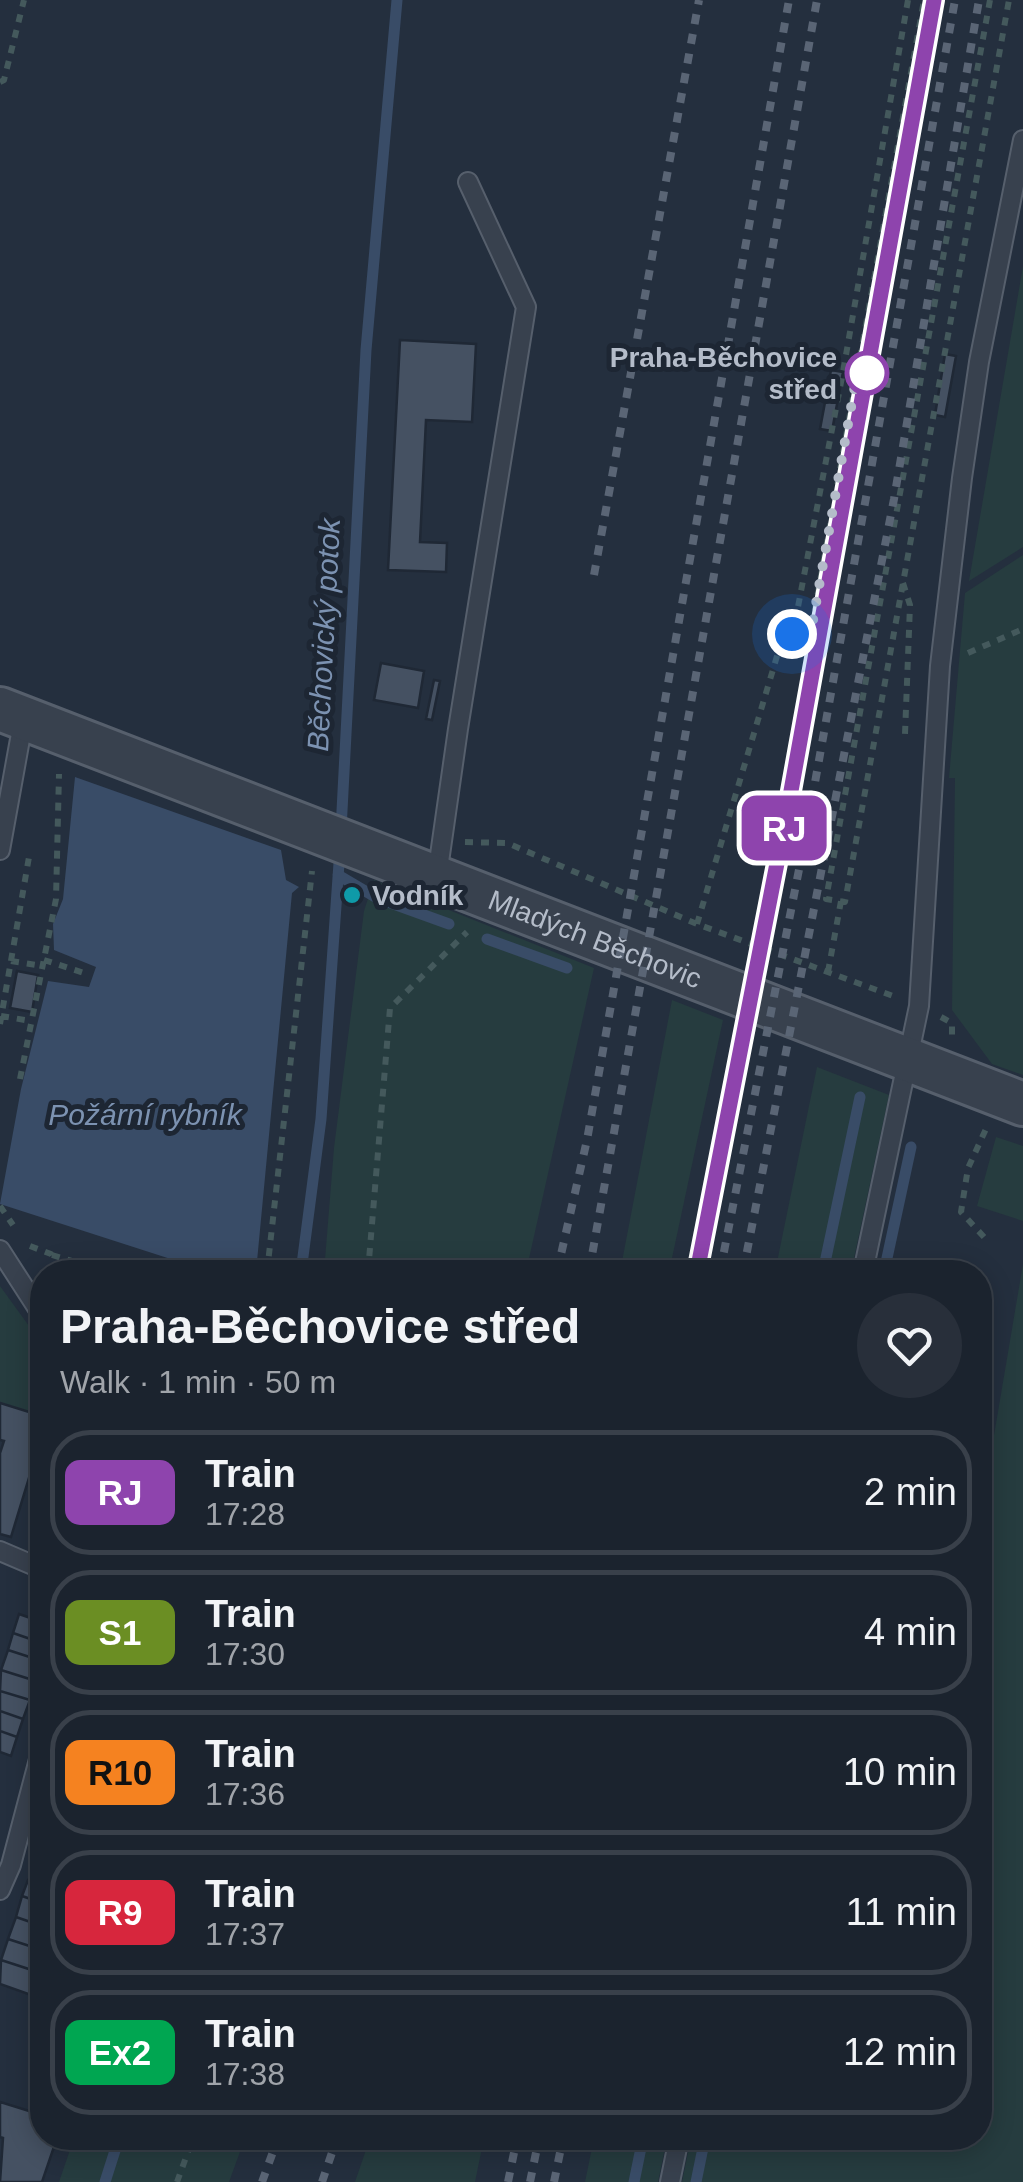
<!DOCTYPE html>
<meta charset="utf-8">
<style>
:root{--surface:#1b232e;--page:#282f3a;--text:#f1f3f6;--muted:#a0a4aa;--line:#39404a}
body{margin:0;font-family:Arial,sans-serif;background:var(--page);color:var(--text);height:100vh;display:flex;flex-direction:column;font-size:38px;white-space:nowrap}
*{box-sizing:border-box;margin:0}
p{font-size:32px;color:var(--muted)}
.icon{flex:none;width:55px;height:55px;fill:none;stroke:currentColor;stroke-width:2;stroke-linecap:round;stroke-linejoin:round}
.map{position:relative;flex:1;overflow:hidden}
.sheet{position:absolute;left:30px;top:1260px;width:962px;height:890px;display:flex;flex-direction:column;background:var(--surface);border-radius:40px;box-shadow:0 5px 25px #0003,0 0 0 2px var(--line)}
.sheet>*{flex:none}
.badge{padding:0 20px;border-radius:15px;font-size:35px;line-height:65px}
.you{position:absolute;width:50px;height:50px;margin:-25px;border:8px solid #fff;border-radius:50%;background:#1a73e8;box-shadow:0 0 0 15px #1a73e833}
.map>.badge{position:absolute;translate:-50% -50%;box-shadow:0 0 0 5px #fff}
.round{display:grid;place-items:center;flex:none;width:105px;height:105px;border-radius:52px;background:var(--page)}
.head{display:flex;align-items:center;justify-content:space-between;height:170px;padding:0 30px}
h1{font-size:48px;font-weight:700;line-height:75px}
ul{padding:0;list-style:none}
li{display:flex;align-items:center;gap:30px;height:125px;margin:0 20px 15px;padding:0 10px;border:5px solid var(--line);border-radius:40px}
li div{flex:1}
li b{display:block;font-size:38px}
li em{font-style:normal}
li .badge{min-width:110px;font-weight:700;text-align:center}
.map>svg:first-child{display:block}
.green{fill:#263c3f}
.water{fill:#394c67}
.lines{fill:none;stroke-linecap:round;stroke-linejoin:round}
.stream{stroke:#394c67;stroke-width:11}
.building{fill:#455162;stroke:#1f2835;stroke-width:2.5}
.service-casing{stroke:#565f6c;stroke-width:22}
.tertiary-casing{stroke:#565f6c;stroke-width:48}
.path{stroke:#44595c;stroke-width:6;stroke-dasharray:8 8;stroke-linecap:butt}
.service{stroke:#38414e;stroke-width:18}
.tertiary{stroke:#38414e;stroke-width:42}
.rail{stroke:#5a6575;stroke-width:8;stroke-dasharray:10 10;stroke-linecap:butt}
.line-casing{stroke:#fff;stroke-width:22}
.line{stroke:#8e44ad;stroke-width:15}
.walk{stroke:#b4bcc9;stroke-width:10;stroke-dasharray:0 18}
.stop-dot{fill:#fff;stroke:#8e44ad;stroke-width:5}
.culture-dot{fill:#0f9aa8;stroke:#1d2633;stroke-width:4}
.labels{text-anchor:middle;stroke-width:10;stroke-linejoin:round;paint-order:stroke}
.stop-label{font-size:28px;font-weight:bold;fill:#b4bcc9;stroke:#1d2633;text-anchor:end}
.poi-label{font-size:28px;font-weight:bold;fill:#b4bcc9;stroke:#1d2633;text-anchor:start}
.street-label{font-size:28px;fill:#b4bcc9;stroke:#1d2633}
.water-label{font-size:30px;font-style:italic;fill:#7c92b1;stroke:#1d2633}
</style>
<div class="map">
<svg width="1023" height="2182" viewBox="0 0 1023 2182">
<rect width="100%" height="100%" fill="#242f3e"/>
<path class="green" d="M1023 266V547L969 581Z
M1023 555V1075L992 1064 952 1010 955 778H949L965 593Z
M374 880 594 968 526 1272H324L334 1148 364 911Z
M672 1000 723 1020 669 1272H620Z
M817 1067 889 1095 851 1272H775Z
M996 1137 1023 1146V1221L977 1206Z
M1023 1264V2182H682L691 2138H980V1518Z
M0 1286 42 1344V1416L0 1403Z
M74 2138H245L229 2182H59Z
M370 2138H484L475 2182H355Z
M594 2138H667L658 2182H585Z"/>
<path class="water" d="M75 777 281 850 286 880 299 887 292 893 256 1272H211L0 1204 21 1089 48 981 89 987 96 967 54 950 53 924 63 899Z"/>
<g class="lines">
<path class="stream" d="M341 830 366 350 397 0
M338 875 377 898 449 924
M487 939 567 968
M301 1272 321 1119 340 849
M823 1272 860 1097
M884 1272 911 1147
M105 2182 119 2138
M634 2182 643 2138
M696 2182 705 2138"/>
</g>
<path class="building" d="M400 340 476 344 472 422 426 420 420 542 447 543 446 572 388 570Z
M945 354 956 356 945 417 935 415Z
M831 370 843 372 832 431 820 429Z
M381 663 424 671 418 708 374 700Z
M434 680 440 681 432 720 426 719Z
M17 971 38 975 32 1012 10 1008Z
M0 1403 42 1416V1435L11 1537 0 1534V1453L4 1441 0 1440Z
M19 1614 42 1622V1643L13 1633Z
M13 1633 42 1643V1661L8 1650Z
M8 1650 42 1661 36 1681 1 1670Z
M1 1670 36 1681 30 1700 0 1691Z
M0 1691 30 1700 23 1719 0 1711Z
M0 1711 23 1719 17 1737 0 1731Z
M0 1731 17 1737 11 1756 0 1752Z
M28 1880 42 1885V1903L22 1896Z
M22 1896 42 1903V1926L16 1917Z
M16 1917 42 1926V1950L8 1939Z
M8 1939 42 1950 38 1972 1 1960Z
M1 1960 38 1972 31 1995 0 1984Z
M0 2102 42 2115V2138H57L42 2182H0L3 2138 0 2137Z"/>
<g class="lines">
<defs>
<path id="service" d="M0 850 24 717
M437 876 458 729 526 307 468 182
M0 1250 42 1315
M863 1272 919 1006 940 666 962 478 979 362 1023 140
M0 1551 42 1569
M0 1890 11 1865 42 1748
M670 2182 679 2138"/>
<g id="tertiary">
<path id="s1" d="M0 709 1023 1104"/>
</g>
</defs>
<use href="#service" class="service-casing"/>
<use href="#tertiary" class="tertiary-casing"/>
<path class="path" d="M908 0 843 372 793 633 810 637 924 0
M990 0 826 899 845 902 1009 0
M0 82 4 80 24 0
M903 583 910 605 905 734
M968 653 1023 629
M465 842 507 843 697 924 893 996
M697 924 789 616 796 612
M44 960 87 974
M11 961 43 966
M828 972 841 901
M1 1016 31 1021
M941 1017 952 1023V1038
M0 1024 29 857
M20 1079 56 899 59 774
M0 1206 13 1225
M984 1237 961 1212 968 1168 986 1129
M30 1246 51 1254 64 1272
M52 1255 108 1272
M267 1272 312 871
M368 1272 390 1008 467 932
M177 2182 193 2138"/>
<use href="#service" class="service"/>
<use href="#tertiary" class="tertiary"/>
<path class="rail" d="M594 575 699 0
M557 1272 587 1140 616 977 789 0
M589 1272 817 0
M697 1272 782 840 934 0
M720 1272 804 844 955 0
M743 1272 894 499 979 0
M262 2182 278 2138
M322 2182 337 2138
M508 2182 517 2138
M530 2182 539 2138
M554 2182 563 2138"/>
</g>
<g class="lines">
<defs>
<path id="line" d="M697 1272 789 802 934 0"/>
</defs>
<use href="#line" class="line-casing"/>
<use href="#line" class="line"/>
<path class="walk" d="M792 634 810 637 857 374 867 373"/>
</g>
<circle class="stop-dot" cx="867" cy="373" r="20"/>
<circle class="culture-dot" cx="352" cy="895" r="10"/>
<g class="labels">
<g class="stop-label">
<text x="837" y="367">Praha-Běchovice<tspan x="837" dy="32">střed</tspan></text>
</g>
<g class="poi-label">
<text x="372" y="905">Vodník</text>
</g>
<g class="street-label">
<text dy="10" stroke="none"><textPath href="#s1" startOffset="638">Mladých Běchovic</textPath></text>
</g>
<g class="water-label">
<text transform="translate(324 635) rotate(-87)" y="10">Běchovický potok</text>
<text x="145" y="1125">Požární rybník</text>
</g>
</g>
</svg>
<div class="you" style="left:792px;top:634px"></div>
<b class="badge" style="left:784px;top:828px;background:#8e44ad;color:#fff">RJ</b>
<section class="sheet">
<div class="head"><div><h1>Praha-Běchovice střed</h1><p>Walk · 1 min · 50 m</p></div><a class="round"><svg class="icon" aria-label="heart" viewBox="0 0 24 24"><path d="M12 20l-8-8c-3-5 5-10 8-4 3-6 11-1 8 4z"/></svg></a></div>
<ul>
<li><span class="badge" style="background:#8e44ad;color:#fff">RJ</span><div><b>Train</b><p>17:28</p></div><em>2 min</em></li>
<li><span class="badge" style="background:#6b8e23;color:#fff">S1</span><div><b>Train</b><p>17:30</p></div><em>4 min</em></li>
<li><span class="badge" style="background:#f58220;color:#111">R10</span><div><b>Train</b><p>17:36</p></div><em>10 min</em></li>
<li><span class="badge" style="background:#d7263d;color:#fff">R9</span><div><b>Train</b><p>17:37</p></div><em>11 min</em></li>
<li><span class="badge" style="background:#00a651;color:#fff">Ex2</span><div><b>Train</b><p>17:38</p></div><em>12 min</em></li>
</ul>
</section>
</div>
